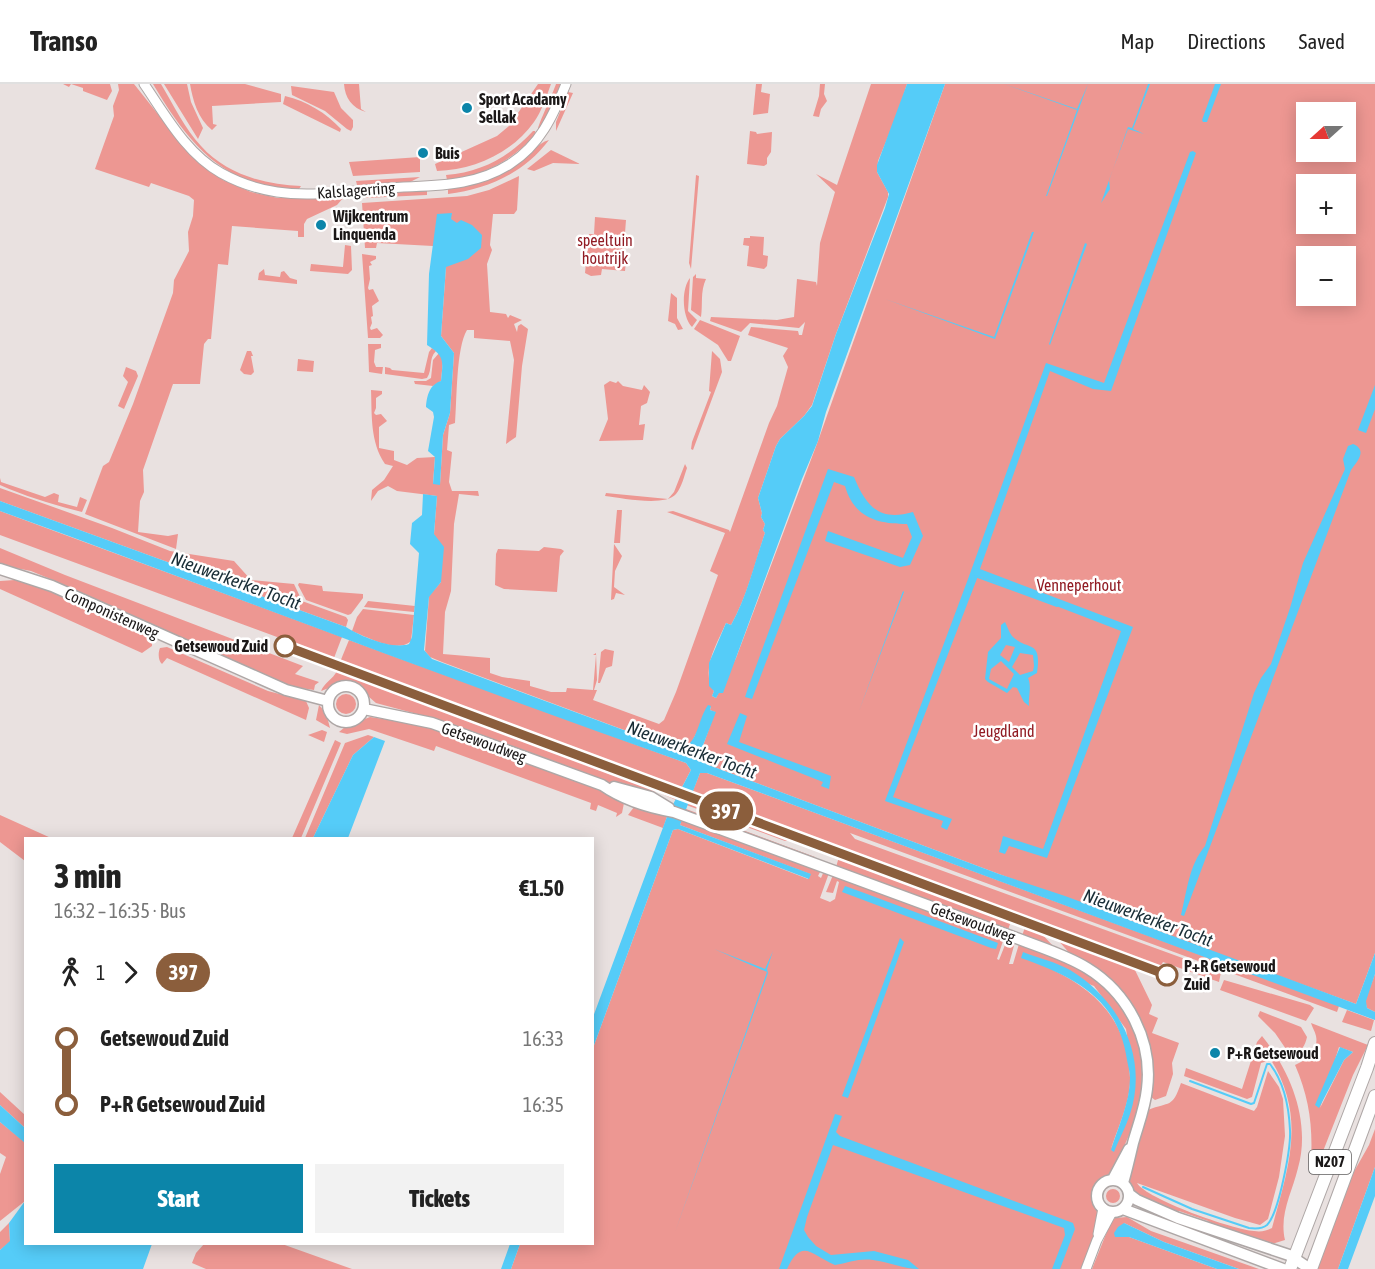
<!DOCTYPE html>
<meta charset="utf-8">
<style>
:root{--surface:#fff;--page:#f2f2f2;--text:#222;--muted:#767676;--line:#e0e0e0;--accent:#0c85a9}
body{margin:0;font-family:"Asap Condensed",sans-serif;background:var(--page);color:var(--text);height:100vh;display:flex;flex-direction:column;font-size:22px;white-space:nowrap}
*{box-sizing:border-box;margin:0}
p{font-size:20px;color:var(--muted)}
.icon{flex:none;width:33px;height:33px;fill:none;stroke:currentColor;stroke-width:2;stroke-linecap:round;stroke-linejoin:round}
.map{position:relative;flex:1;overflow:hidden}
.drawer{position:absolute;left:24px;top:753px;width:570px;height:408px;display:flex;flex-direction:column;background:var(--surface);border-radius:0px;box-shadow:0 3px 15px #0003}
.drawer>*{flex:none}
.badge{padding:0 12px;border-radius:20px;font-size:21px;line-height:39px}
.needle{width:39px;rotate:249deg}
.fabs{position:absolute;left:1296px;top:18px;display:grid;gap:12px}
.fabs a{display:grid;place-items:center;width:60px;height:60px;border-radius:0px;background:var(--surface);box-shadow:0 3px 15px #0003;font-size:30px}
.map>.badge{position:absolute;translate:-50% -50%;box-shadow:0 0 0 3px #fff}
.legs{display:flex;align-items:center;gap:9px;height:66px;padding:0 30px;font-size:20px}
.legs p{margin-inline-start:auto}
.headline{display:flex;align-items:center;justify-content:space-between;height:102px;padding:0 30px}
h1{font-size:33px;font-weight:800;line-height:45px}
.cta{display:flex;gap:12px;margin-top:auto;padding:12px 30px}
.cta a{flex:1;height:69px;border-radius:0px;background:var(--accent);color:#fff;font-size:24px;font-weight:800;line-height:69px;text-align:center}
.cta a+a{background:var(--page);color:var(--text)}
ul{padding:0 30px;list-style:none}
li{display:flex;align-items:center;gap:21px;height:66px;font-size:22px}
li i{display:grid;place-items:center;width:9px;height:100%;margin:0 8px;background:currentColor}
li i::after{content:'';width:15px;height:15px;margin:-8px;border:4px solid;border-radius:50%;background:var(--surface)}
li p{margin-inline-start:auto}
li:first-child i{background:linear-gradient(#0000 50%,currentColor 0)}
li:last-child i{background:linear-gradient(currentColor 50%,#0000 0)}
header{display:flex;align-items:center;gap:36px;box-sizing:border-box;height:84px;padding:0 30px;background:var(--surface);border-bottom:2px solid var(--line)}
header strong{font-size:28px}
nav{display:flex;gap:33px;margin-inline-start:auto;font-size:21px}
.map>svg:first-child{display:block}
.green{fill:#ed9792;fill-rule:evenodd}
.water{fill:#55ccf8;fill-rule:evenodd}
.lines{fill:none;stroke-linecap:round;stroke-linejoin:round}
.stream{stroke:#55ccf8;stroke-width:2}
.tertiary-casing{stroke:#aea7a6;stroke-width:11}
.secondary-casing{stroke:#aea7a6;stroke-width:13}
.primary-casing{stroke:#aea7a6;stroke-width:14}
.tertiary{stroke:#fff;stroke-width:9}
.secondary{stroke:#fff;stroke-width:10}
.primary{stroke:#fff;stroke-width:12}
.line-1-casing{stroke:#fff;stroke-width:14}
.line-1{stroke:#8b5e3c;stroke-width:9}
.poi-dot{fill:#0c85a9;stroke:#fff;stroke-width:2}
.stop-1-dot{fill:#fff;stroke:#8b5e3c;stroke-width:3}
.labels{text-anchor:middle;stroke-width:5;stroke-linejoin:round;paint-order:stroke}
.shield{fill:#fff;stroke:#5f5d5d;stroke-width:1.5}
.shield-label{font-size:15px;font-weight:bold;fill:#1b1818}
.poi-label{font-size:16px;font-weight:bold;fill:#1b1818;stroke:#fff;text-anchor:start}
.street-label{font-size:16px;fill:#1b1818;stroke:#fff}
.park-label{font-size:16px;fill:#911b23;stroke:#fff}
.stop-label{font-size:16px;font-weight:bold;fill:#1b1818;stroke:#fff;text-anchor:end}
.water-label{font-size:18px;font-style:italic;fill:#192d36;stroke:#fff}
</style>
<header>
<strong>Transo</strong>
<nav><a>Map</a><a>Directions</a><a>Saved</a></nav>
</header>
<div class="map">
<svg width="1375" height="1185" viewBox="0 0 1375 1185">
<rect width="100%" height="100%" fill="#e9e1e0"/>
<path class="green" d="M63 0H110L112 7 107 16 83 7V4L71 0 69 3Z
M118 0H134L192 73 223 96 251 108 278 114 344 113 337 121 307 135 304 140V153H298V147L232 142 228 181 218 180 211 255H208L204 260 200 300H173L143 386 144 408 140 417 138 448 168 452 178 450 176 465 85 430 103 382 109 378 133 320 173 209 174 196 189 167 188 148 193 132 194 116 189 112 151 99 149 103 95 85 114 32 113 22 119 6Z
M153 0H161C173 20 185 45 201 62 226 90 265 101 301 102L299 105C225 106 188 59 153 0Z
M164 0H187L191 18 203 44 198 55Z
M190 0H245L281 10V18L212 22 213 40 217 41 212 46C198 35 193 17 190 0Z
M344 0H359L361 25 366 28C352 24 345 14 344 0Z
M538 0H551C546 13 542 27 534 38 512 69 474 86 437 87L435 80 497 52 509 42Z
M556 0H561C555 16 549 30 540 44L538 45C538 41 553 9 556 0Z
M756 0H762L761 8 770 10 768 29 753 31Z
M820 0H825L824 10 827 17 821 25 819 33 813 32 819 12Z
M871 0H907L897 31 878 77 877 88 888 108V113L836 250 812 321 804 332 780 355 776 362 758 414 762 429 761 433 765 440 763 446 765 449C755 479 747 513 731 541L726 539C717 560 700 586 714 607L712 612 716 614 736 574 818 357 945 0H1375V869L1356 920 999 790 706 680 700 670 715 628 710 626 711 622 690 661 684 665H675L442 578 430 573 425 567 429 512 441 498 434 450 437 412 397 407 388 402 378 407 371 417 372 406 384 396 393 382 385 380C370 358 372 331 371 306L382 307V310L376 314V324L374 329 376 331 381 330 387 337 379 343V364L394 367V376L407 381 417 374 435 373 433 399 440 400 443 351 450 329 454 269 441 252 446 183 433 162 377 159 376 164H365L362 119 467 112 489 106 519 92 517 126 514 130H493L490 161 492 166 487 180 490 228 506 230 508 234 510 231 522 236 514 240 517 248 518 242 521 240 528 245 522 282 516 353 506 360 514 276 510 257 474 254V246H467C456 264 457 316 455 339L449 341 447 366 452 368 449 398 452 407H478L479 412 459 410 454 440 451 507 445 528 443 570 490 574V589L502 593 530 597V602L551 608H566L567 604 593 606 596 571H593L596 569 597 596 594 606H597L593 616 659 640 664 636 676 608 718 491 710 487 725 449 667 428 673 427 729 446 730 448 769 339 777 322 788 283 783 272 788 264 748 251 751 243 798 247 799 251H802L805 238 799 244 750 239 741 248 710 237 711 233 777 236 794 233 797 195 816 198 817 202 820 159 835 108 816 90 837 101ZM1306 28H1346V68H1306ZM1306 100H1346V140H1306ZM1306 172H1346V212H1306Z
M291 2 334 8 341 24 353 36V43L351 47 347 45 325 27 292 11Z
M568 8 573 9 556 47V38Z
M285 12C307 17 326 29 341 45L340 48 283 20Z
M533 47H535L536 50C512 77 483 92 447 96L446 91C482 88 509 73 533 47Z
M750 47 756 48 757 50 772 48 771 68 767 74V80L764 82 747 80Z
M549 56C524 89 488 105 448 110V105C474 102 498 95 519 79 529 72 537 59 549 56Z
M551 66 580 80 553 79 534 87 527 85Z
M420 73V88L353 92 349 78Z
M696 91 699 92 691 185 689 179Z
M420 93 410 98 357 101 356 97Z
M408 107H427V111L365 114 369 110Z
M595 133 626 136 623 175 626 176 625 187 602 185 601 191 591 192 585 189 589 150H594Z
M750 152 764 153 763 171 768 172 767 182 764 185 747 182 749 162 743 161 744 154H750Z
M345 161 351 162 352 186 348 190 310 187 311 180 343 183Z
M362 170 376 172V175L370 178 372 181 369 182 370 195 368 204 369 206 373 205 379 217 372 222 373 232 371 233 372 239 370 244 371 246 377 244 383 251 380 254H368Z
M264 185 265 191 280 193 281 188 284 187 290 194 297 196V200L258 196 259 189Z
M696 190V194L706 195C700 208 703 220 701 233L691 226 693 193Z
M690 194 688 227 697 236 692 243C682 233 681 205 690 194Z
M671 209 677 214V234L683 245 678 246 675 240 668 237Z
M700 236 740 252 731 277H728L718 261 694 245Z
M368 260H381V264L375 266 374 278 376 283H383L382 290 369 288Z
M432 264 436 267C428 275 433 285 427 294L422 295 385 290V283L390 284 392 286 424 289 429 268Z
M247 267H251L253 272H251L254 288 251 291 244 290 240 286Z
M712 267 720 275 722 288 693 366 691 365 692 358 711 308 709 307Z
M439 269 443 276 441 297 433 302 415 300 414 297H426L431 294 433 276Z
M298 275 314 277 313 288 297 287Z
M126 283 136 287 138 292 124 325 118 322 128 298 123 292Z
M610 297 616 299 618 297 623 302 642 306 644 301 650 308 647 319 641 322 639 341 645 340 643 356 599 357 608 335 604 301Z
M685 380 687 384C684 392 682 403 676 410 665 423 622 414 605 412L606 409 668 415 674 408Z
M0 394 1 398 45 413 54 409 59 411 58 418 77 423 80 413 87 416 82 428C54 421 27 413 0 401Z
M0 404 112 444 170 467 234 477 251 496 294 500 302 517 346 533 348 536 346 543 0 417Z
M617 426H622L620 459H614Z
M0 427 342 553 334 574 0 451Z
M614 460 622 472 615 487 614 503 625 511 616 509 614 515 611 516Z
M544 463 561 465 564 467 560 472 557 508 504 505 495 501 496 470 498 465 539 467Z
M0 464 65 491 303 582 295 590 319 598 315 601 314 606 287 602 60 499 31 487 0 481Z
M15 496C63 506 108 532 152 552V562L142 569 0 505V497Z
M299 499 322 502 323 507 363 510V514L351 530 348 531 306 516 298 501Z
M368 517 415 522 414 528 364 523Z
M363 525 414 531 411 557C397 570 367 553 352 547L357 533Z
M349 556 686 679 691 686 682 703 666 699 340 578Z
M167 563 268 607 306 617 309 624 306 636 167 574 162 580C158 576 158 569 160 564Z
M605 565 614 567 612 582 606 584 600 599H598L601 568Z
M337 587 828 769 827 771 791 757H785L689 722 656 707 649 710 606 698 428 633 376 619 354 600 342 599 321 607C324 599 333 595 337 587Z
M336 620a10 10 0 1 1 20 0a10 10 0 1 1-20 0Z
M319 621 326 629 330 644 316 636Z
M370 633 424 641 592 702 618 713 624 719 622 729 616 733 617 729 598 721 596 727 590 725 591 719 436 662 434 667 369 645 347 650 339 648 345 643Z
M322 646 327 648 324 658 308 651Z
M368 651 374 653 353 671 313 754H305L345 659Z
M335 656 341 659 301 754H292Z
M700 689H707L1339 922 1337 928 850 749 855 755 1221 888 1219 898 1163 878 1160 883 692 709Z
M658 711 678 722 815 773 816 776 671 721Z
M634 723 668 730 663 744 628 731Z
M0 731 51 754H26L25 777 0 758Z
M682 735 821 786 818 792 821 794 824 787 829 789 820 814 830 818 835 815 839 798 837 797 833 809 826 808 833 791 1004 854 997 875 999 876 1007 856 1015 858 1009 880H1013L1019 860C1043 868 1070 876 1090 891 1147 932 1154 998 1126 1058 1122 1067 1119 1079 1113 1087 1109 1093 1099 1095 1096 1102 1089 1112 1098 1121 1097 1132 1096 1150 1088 1169 1082 1185H511L520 1160H592L593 964 673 746 678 745 808 795 810 790 680 741ZM1053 886 1094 902 1126 945 1135 1005 1111 1065C1118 1043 1131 1017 1130 993 1128 940 1099 908 1053 886Z
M839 773 1011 837 1008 846 836 783Z
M1025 843 1040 848 1054 863 1022 852Z
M1057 855 1134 884 1152 921 1149 930 1158 934 1152 949 1179 959 1172 979 1173 990 1166 1012 1155 1016 1151 1013 1136 929 1072 872Z
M1375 890V928L1367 924 1365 917Z
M1224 896 1310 921 1314 924 1306 937 1220 906Z
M1347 926 1374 936 1371 947 1342 938Z
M1260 927 1301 943 1307 953C1305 963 1299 972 1288 968L1275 949 1258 932Z
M1311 939 1368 961 1353 991 1318 1080 1311 1077C1313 1042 1309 1013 1295 981 1307 976 1319 967 1316 952 1315 947 1312 943 1311 939ZM1339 963 1353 968 1344 976 1320 1024Z
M1262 952C1291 988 1311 1038 1298 1084 1292 1109 1279 1130 1285 1156L1272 1160 1211 1141 1208 1137 1179 1127 1177 1130 1141 1115 1133 1107 1130 1099 1129 1094 1148 1026C1170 1017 1172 1025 1181 999L1254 1027 1257 1023 1268 987 1279 1003 1283 1015 1285 1052 1279 1093 1268 1135 1260 1141 1235 1134 1137 1099C1146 1115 1234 1146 1254 1147 1261 1148 1266 1147 1272 1144 1288 1084 1307 1034 1271 976L1261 979 1252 1013 1247 1015 1184 992 1186 984 1242 1005 1257 958Z
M0 1008 25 1031V1044L0 1021Z
M0 1038 26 1059 25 1117 0 1137V1090L6 1073 0 1069Z
M1375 1045V1083L1338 1185H1317L1347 1100 1369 1061Z
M1106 1112a7 7 0 1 1 14 0a7 7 0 1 1-14 0Z
M1127 1133 1151 1147 1259 1185H1239L1164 1158 1124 1139 1129 1153 1217 1185H1092L1110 1140 1115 1134Z
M9 1139 10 1158 0 1166V1148Z
M204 1160H282L352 1185H206L192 1179 196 1169Z"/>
<path class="water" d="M907 0H945L826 328 818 357 802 395 723 609H719L716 614 712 612 714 607 709 602V579L726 539 731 541C747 513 754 480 765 449L763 446 765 440 761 433 762 429 758 414 776 362 780 355 804 332 812 322 836 250 885 124 889 110 877 88V81Z
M1004 0 1077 25 1088 0 1047 112H1046L1077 26Z
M1148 0H1150L1133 45 1144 50 1128 45 1109 96 1110 105 1101 119 1128 43 1132 44Z
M1215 0H1221L1207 38H1203L1202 36Z
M1193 67 1196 69 1111 307 1093 305 1050 287 980 485 1133 543 1047 774 1009 762 1005 770 999 768 1003 752 1043 765 1121 547 978 492 893 713 952 735 947 746 941 743 943 737 885 717 968 495 1046 279 1104 299 1190 68Z
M452 129 451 135 457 139 461 136 472 141 482 151 481 164 468 175 446 183 441 252 454 269 450 329 443 351 440 401 433 400 435 373 428 367 434 333 433 328 426 323C427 312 429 301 441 297 443 277 445 272 427 261L429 190 437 130Z
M1032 148H1034L995 255 885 215 994 253Z
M1085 159 1087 160 1050 261 1049 260Z
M1375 301V325L1366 349 1358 346Z
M1353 360C1368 366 1357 378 1351 386L1184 832 1181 831C1187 807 1189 781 1205 762L1254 609 1261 594 1271 580 1290 524 1303 479 1345 385 1343 375 1348 362Z
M828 385 854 393C866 422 879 438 913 428L923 452 910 481 900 483 825 457 828 447 903 474 912 453 907 440C878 440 854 434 845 402L834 398 752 615 745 613 747 607Z
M423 410 437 412 434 450 444 463 441 498 429 513 424 566 432 575 675 665C698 666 697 636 708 621L711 622 710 626 716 628 700 669 706 680 999 790 1065 812 1356 920 1375 869V890L1366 917 1367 924 1375 928V936L707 689H700L680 741 811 790 809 795 678 745 673 746 593 964V933L668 730 691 686 686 679C456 598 229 510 0 427V417L346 543C360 552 392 566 409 560L412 553 419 469 410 460 412 439 422 431Z
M903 507 904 508 859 627Z
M1005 538C1007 542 1009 548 1012 552 1028 568 1042 554 1037 589L1028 594C1032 603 1028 613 1029 622L1024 618 1017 604 1013 603 1007 609 988 598 985 595 988 568 1001 554V541ZM1006 561 1015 563 1009 578 1000 571ZM1020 569 1033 571 1034 582 1033 587 1020 591 1012 583ZM1001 577 1014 590 1007 605 989 595 991 585Z
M740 629 747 632 739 658 831 692 829 705 821 702 823 698 727 660Z
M374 653 385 657 348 754H313L353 671Z
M845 802 867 810 998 859 996 865 991 864 842 808Z
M900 854 904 858 848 1014 842 1012Z
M714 865 765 885 773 867 767 885 768 889 675 1148 767 888Z
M1023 868C1038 874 1056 878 1070 886 1119 915 1149 973 1130 1030 1126 1043 1119 1055 1114 1068L1111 1066C1118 1043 1130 1018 1130 994 1130 988 1128 982 1127 976 1118 914 1074 893 1021 874Z
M1340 963 1353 968 1344 976 1319 1024 1315 1021Z
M0 1021 25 1044V1059L0 1038Z
M835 1030 842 1032 836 1048 840 1052 1073 1139 1075 1145 1060 1185H1052L1065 1151 1064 1144 833 1061 807 1133 804 1146 808 1153 816 1162 831 1171 874 1167 908 1176 919 1185C904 1185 889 1178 873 1176 859 1174 848 1179 835 1181 811 1171 802 1153 787 1185H779Z
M1375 1083V1112L1348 1185H1338Z
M25 1117 26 1160H152L143 1185H0V1166L10 1157 9 1139Z
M1124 1139 1164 1158 1239 1185H1217L1129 1153H1115L1114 1149 1118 1143Z
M510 1160H520L511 1185H501Z"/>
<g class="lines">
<path class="stream" d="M975 492 1057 522
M1143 1103 1192 1125 1249 1144C1256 1145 1262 1145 1267 1141 1279 1129 1291 1064 1290 1046 1289 1024 1284 998 1270 980H1267L1254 1019 1251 1020 1190 997"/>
<defs>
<path id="tertiary" d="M144 0C166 32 186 69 221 89 239 99 257 105 277 108 312 113 350 107 386 104 411 102 438 103 463 98 479 95 496 89 510 80 540 61 553 32 566 0
M1098 1150 1103 1124
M1086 1185 1097 1156 1112 1128"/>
<path id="secondary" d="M0 485 52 502 286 606 328 617
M328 620a18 18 0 1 1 36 0a18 18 0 1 1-36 0Z
M364 625 432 639 602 701C622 715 650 724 674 728L1019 855C1042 864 1066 871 1087 884 1128 909 1153 957 1147 1005 1145 1024 1138 1041 1133 1059 1130 1072 1127 1085 1123 1099
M614 703 651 713 669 724
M1113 1095 1129 1065
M1097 1112a16 16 0 1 1 32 0a16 16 0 1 1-32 0Z
M1129 1110 1137 1116 1178 1134 1289 1171 1310 1185
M1123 1125 1283 1185"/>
<path id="primary" d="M1290 1185 1367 984 1375 959
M1311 1185 1375 1012"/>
</defs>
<use href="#tertiary" class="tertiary-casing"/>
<use href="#secondary" class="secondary-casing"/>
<use href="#primary" class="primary-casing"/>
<use href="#tertiary" class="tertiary"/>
<use href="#secondary" class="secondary"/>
<use href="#primary" class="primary"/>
</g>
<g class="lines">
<defs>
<path id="line-1" d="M285 562 1167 891"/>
</defs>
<use href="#line-1" class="line-1-casing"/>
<use href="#line-1" class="line-1"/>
</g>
<g class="poi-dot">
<circle cx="467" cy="24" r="6"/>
<circle cx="423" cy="69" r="6"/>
<circle cx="321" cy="141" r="6"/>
<circle cx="1215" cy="969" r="6"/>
</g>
<g class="stop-1-dot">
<circle cx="285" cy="562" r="10"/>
<circle cx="1167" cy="891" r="10"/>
</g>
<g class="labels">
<rect class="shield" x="1309" y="1066" width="42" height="24" rx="4.5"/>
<g class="shield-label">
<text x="1330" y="1083">N207</text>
</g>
<g class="poi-label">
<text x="479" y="21">Sport Acadamy<tspan x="479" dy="18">Sellak</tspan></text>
<text x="435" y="75">Buis</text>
<text x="333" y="138">Wijkcentrum<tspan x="333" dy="18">Linquenda</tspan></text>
<text x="1227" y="975">P+R Getsewoud</text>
</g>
<g class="street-label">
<text transform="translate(356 106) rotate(-4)" y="6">Kalslagerring</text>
<text transform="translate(112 529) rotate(24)" y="6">Componistenweg</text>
<text transform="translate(484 658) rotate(20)" y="6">Getsewoudweg</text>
<text transform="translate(973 838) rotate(20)" y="6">Getsewoudweg</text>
</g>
<g class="park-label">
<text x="605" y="162">speeltuin<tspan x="605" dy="18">houtrijk</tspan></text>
<text x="1079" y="507">Venneperhout</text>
<text x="1004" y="653">Jeugdland</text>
</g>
<g class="stop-label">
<text x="268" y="568">Getsewoud Zuid</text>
<text x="1184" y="888" text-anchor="start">P+R Getsewoud<tspan x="1184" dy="18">Zuid</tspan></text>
</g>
<g class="water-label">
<text transform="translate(236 497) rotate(20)" y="6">Nieuwerkerker Tocht</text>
<text transform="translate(692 666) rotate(20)" y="6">Nieuwerkerker Tocht</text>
<text transform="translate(1148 834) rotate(20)" y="6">Nieuwerkerker Tocht</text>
</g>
</g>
</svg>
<div class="fabs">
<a><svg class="needle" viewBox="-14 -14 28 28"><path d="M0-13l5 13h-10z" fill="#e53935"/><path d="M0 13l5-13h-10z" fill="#767676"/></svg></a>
<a>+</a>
<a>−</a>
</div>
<b class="badge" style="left:726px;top:727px;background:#8b5e3c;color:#fff">397</b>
<section class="drawer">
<div class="headline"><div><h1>3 min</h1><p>16:32 – 16:35 · Bus</p></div><b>€1.50</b></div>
<div class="legs"><svg class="icon" aria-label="walk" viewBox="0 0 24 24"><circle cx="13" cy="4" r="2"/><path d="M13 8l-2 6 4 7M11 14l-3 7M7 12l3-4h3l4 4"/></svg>1<svg class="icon" aria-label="forward" viewBox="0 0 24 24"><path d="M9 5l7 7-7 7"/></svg><b class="badge" style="background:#8b5e3c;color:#fff">397</b></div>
<ul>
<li><i style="color:#8b5e3c"></i><b>Getsewoud Zuid</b><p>16:33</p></li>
<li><i style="color:#8b5e3c"></i><b>P+R Getsewoud Zuid</b><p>16:35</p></li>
</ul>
<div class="cta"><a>Start</a><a>Tickets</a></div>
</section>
</div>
